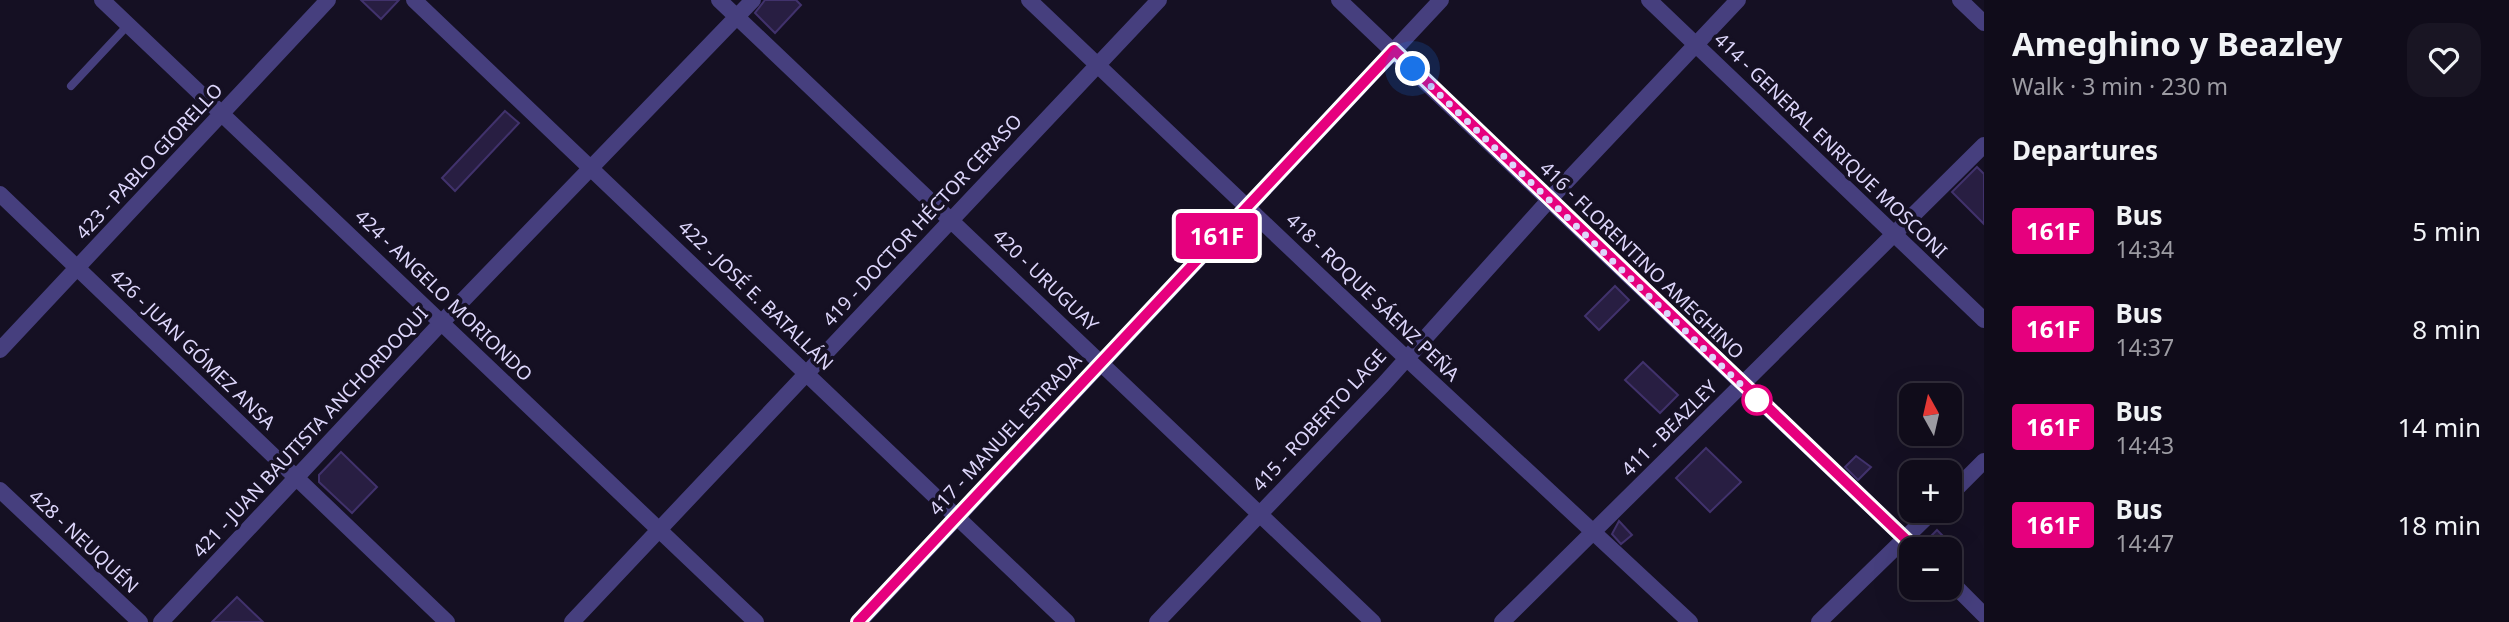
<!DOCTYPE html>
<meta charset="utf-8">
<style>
:root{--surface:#100c1a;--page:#191523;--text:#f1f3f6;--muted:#9c9ba2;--line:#302c39}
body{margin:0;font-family:"Noto Sans",sans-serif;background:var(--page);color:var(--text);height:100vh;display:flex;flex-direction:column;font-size:26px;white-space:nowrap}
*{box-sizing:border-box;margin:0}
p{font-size:23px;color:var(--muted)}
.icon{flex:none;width:38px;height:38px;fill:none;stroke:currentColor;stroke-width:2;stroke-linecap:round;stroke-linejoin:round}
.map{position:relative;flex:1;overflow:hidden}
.panel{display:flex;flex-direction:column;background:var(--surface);width:525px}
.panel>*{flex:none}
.badge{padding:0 14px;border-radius:5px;font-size:24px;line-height:46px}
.needle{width:46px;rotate:352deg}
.buttons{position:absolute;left:1899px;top:383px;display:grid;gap:14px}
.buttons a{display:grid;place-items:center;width:63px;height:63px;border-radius:14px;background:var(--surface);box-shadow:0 7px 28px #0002,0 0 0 2px var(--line);font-size:35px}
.you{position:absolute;width:35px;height:35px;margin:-18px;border:5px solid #fff;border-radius:50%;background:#1a73e8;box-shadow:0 0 0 10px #1a73e833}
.map>.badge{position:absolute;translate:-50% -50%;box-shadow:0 0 0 4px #fff}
h2{padding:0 28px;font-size:26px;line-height:63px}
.round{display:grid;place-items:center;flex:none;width:74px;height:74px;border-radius:21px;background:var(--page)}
.summary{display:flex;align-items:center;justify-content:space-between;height:119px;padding:0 28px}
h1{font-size:33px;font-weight:700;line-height:52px}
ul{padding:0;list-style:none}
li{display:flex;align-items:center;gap:21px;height:98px;padding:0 28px}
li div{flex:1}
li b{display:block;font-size:26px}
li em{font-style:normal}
li .badge{min-width:77px;font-weight:700;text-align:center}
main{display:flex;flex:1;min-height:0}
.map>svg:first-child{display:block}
.building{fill:#281e42;stroke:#41326c;stroke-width:2}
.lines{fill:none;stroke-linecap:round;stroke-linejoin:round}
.service{stroke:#463f7e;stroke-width:8}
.minor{stroke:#463f7e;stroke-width:16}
.line-casing{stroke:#fff;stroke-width:16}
.line{stroke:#e6007e;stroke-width:10}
.walk{stroke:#ddd6fb;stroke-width:7;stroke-dasharray:0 12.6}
.stop-dot{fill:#fff;stroke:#e6007e;stroke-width:3.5}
.labels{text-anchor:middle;stroke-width:7;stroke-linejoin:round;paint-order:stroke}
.street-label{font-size:19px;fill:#ddd6fb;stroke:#151023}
</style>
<main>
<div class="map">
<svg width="1984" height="622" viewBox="0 0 1984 622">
<rect width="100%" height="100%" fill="#151023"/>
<path class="building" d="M361 0H399L381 19Z
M765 0H796L801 5 775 33 755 13Z
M505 111 519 123 455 191 442 178Z
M1977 167 1984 174V224L1952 192Z
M1615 286 1629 300 1599 330 1585 316Z
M1643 362 1678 395 1660 413 1625 380Z
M1706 448 1741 482 1710 512 1676 478Z
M341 452 377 487 352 513 319 482V475Z
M1856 456 1871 467 1858 480 1845 467Z
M1619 521 1632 535 1621 544 1612 534Z
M1937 530 1946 539 1936 548 1928 539Z
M237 597 263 622H212Z"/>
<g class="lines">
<path class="service" d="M71 86 128 25"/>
<path class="minor" d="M102 0 756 622
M414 0 1067 622
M719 0 1373 622
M1029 0 1406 358 1690 622
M1339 0 1917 550
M1649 0 1984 320
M1960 0 1984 23
M0 194 447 622
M0 350 328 0
M0 490 140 622
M1950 495 1984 461
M1950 581 1984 615
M161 622 442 322 753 0
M572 622 1159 0
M859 622 1441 0
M1157 622 1383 385 1550 199 1738 0
M1502 622 1984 145
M1819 622 1933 511"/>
</g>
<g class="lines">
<defs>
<path id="line" d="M858 622 1394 50 1917 550"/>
</defs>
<use href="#line" class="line-casing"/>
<use href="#line" class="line"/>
<path class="walk" d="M1413 69 1757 400"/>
</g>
<circle class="stop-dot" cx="1757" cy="400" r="14"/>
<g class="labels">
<g class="street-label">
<text transform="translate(1831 145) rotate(44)" y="7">414 - GENERAL ENRIQUE MOSCONI</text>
<text transform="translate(149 161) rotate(-47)" y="7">423 - PABLO GIORELLO</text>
<text transform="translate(922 220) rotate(-47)" y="7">419 - DOCTOR HÉCTOR CERASO</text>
<text transform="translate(1642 260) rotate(44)" y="7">416 - FLORENTINO AMEGHINO</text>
<text transform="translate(1046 280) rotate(44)" y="7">420 - URUGUAY</text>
<text transform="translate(444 295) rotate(44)" y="7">424 - ANGELO MORIONDO</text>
<text transform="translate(756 295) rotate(44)" y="7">422 - JOSÉ E. BATALLÁN</text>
<text transform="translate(1373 297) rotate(44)" y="7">418 - ROQUE SÁENZ PEÑA</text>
<text transform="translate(193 349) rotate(44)" y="7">426 - JUAN GÓMEZ ANSA</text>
<text transform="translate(1319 420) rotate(-47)" y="7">415 - ROBERTO LAGE</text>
<text transform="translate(1669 428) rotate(-45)" y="7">411 - BEAZLEY</text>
<text transform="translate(310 432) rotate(-47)" y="7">421 - JUAN BAUTISTA ANCHORDOQUI</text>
<text transform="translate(1005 434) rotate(-47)" y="7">417 - MANUEL ESTRADA</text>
<text transform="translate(84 541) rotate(43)" y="7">428 - NEUQUÉN</text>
</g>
</g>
</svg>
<div class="buttons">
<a><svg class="needle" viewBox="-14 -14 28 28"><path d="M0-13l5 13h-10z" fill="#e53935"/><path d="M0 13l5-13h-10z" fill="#9c9ba2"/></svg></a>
<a>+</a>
<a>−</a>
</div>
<div class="you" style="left:1413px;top:69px"></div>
<b class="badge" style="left:1217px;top:236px;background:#e6007e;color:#fff">161F</b>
</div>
<section class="panel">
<div class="summary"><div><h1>Ameghino y Beazley</h1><p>Walk · 3 min · 230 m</p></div><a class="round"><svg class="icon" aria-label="heart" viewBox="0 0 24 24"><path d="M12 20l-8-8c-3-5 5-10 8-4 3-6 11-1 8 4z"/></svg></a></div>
<h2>Departures</h2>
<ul>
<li><span class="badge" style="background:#e6007e;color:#fff">161F</span><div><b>Bus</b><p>14:34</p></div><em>5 min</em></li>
<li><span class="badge" style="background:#e6007e;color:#fff">161F</span><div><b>Bus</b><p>14:37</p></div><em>8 min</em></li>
<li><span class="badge" style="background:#e6007e;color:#fff">161F</span><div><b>Bus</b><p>14:43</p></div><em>14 min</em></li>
<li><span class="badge" style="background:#e6007e;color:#fff">161F</span><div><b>Bus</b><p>14:47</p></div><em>18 min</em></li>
</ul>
</section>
</main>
